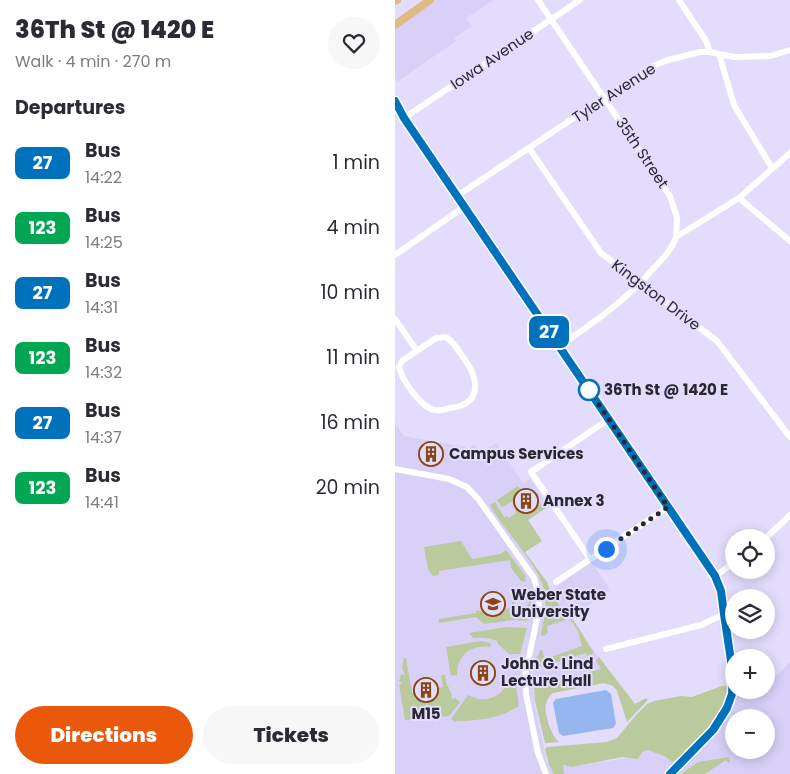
<!DOCTYPE html>
<meta charset="utf-8">
<style>
:root{--surface:#fff;--page:#f7f7f7;--text:#2b2b33;--muted:#7c7c81;--accent:#ea580c}
body{margin:0;font-family:Poppins,sans-serif;background:var(--page);color:var(--text);height:100vh;display:flex;flex-direction:column;font-size:19px;white-space:nowrap}
*{box-sizing:border-box;margin:0}
p{font-size:16px;color:var(--muted)}
.icon{flex:none;width:28px;height:28px;fill:none;stroke:currentColor;stroke-width:2;stroke-linecap:round;stroke-linejoin:round}
.map{position:relative;flex:1;overflow:hidden}
.panel{display:flex;flex-direction:column;background:var(--surface);width:395px}
.panel>*{flex:none}
.badge{padding:0 10px;border-radius:8px;font-size:18px;line-height:32px}
.controls{position:absolute;left:330px;top:529px;display:grid;gap:10px}
.controls a{display:grid;place-items:center;width:50px;height:50px;border-radius:50%;background:var(--surface);box-shadow:0 2px 12px #0003;font-size:25px}
.you{position:absolute;width:25px;height:25px;margin:-12px;border:4px solid #fff;border-radius:50%;background:#1a73e8;box-shadow:0 0 0 8px #1a73e833}
.map>.badge{position:absolute;translate:-50% -50%;box-shadow:0 0 0 2px #fff}
h2{padding:0 15px;font-size:19px;line-height:45px}
.round{display:grid;place-items:center;flex:none;width:52px;height:52px;border-radius:26px;background:var(--page)}
.overview{display:flex;align-items:center;justify-content:space-between;height:85px;padding:0 15px}
h1{font-size:24px;font-weight:800;line-height:38px}
.primary-button{display:flex;gap:10px;margin-top:auto;padding:10px 15px}
.primary-button a{flex:1;height:58px;border-radius:30px;background:var(--accent);color:#fff;font-size:20px;font-weight:800;line-height:58px;text-align:center}
.primary-button a+a{background:var(--page);color:var(--text)}
ul{padding:0;list-style:none}
li{display:flex;align-items:center;gap:15px;height:65px;padding:0 15px}
li div{flex:1}
li b{display:block;font-size:19px}
li em{font-style:normal}
li .badge{min-width:55px;font-weight:700;text-align:center}
main{display:flex;flex:1;min-height:0}
.map>svg:first-child{display:block}
.built{fill:#d9d0f8;fill-rule:evenodd}
.green{fill:#bbca9c}
.water{fill:#96b6f0}
.lines{fill:none;stroke-linecap:round;stroke-linejoin:round}
.minor{stroke:#fff;stroke-width:6}
.major{stroke:#dfbb82;stroke-width:8}
.line-casing{stroke:#fff;stroke-width:11}
.line{stroke:#0072bc;stroke-width:8}
.walk{stroke:#2a2734;stroke-width:5;stroke-dasharray:0 9}
.stop-dot{fill:#fff;stroke:#0072bc;stroke-width:2.5}
.labels{text-anchor:middle;stroke-width:4;stroke-linejoin:round;paint-order:stroke}
.street-label{font-size:15px;fill:#2a2734;stroke:#e3dcfd}
.stop-label{font-size:15px;font-weight:bold;fill:#2a2734;stroke:#e3dcfd;text-anchor:start}
.poi-label{font-size:15px;font-weight:bold;fill:#2a2734;stroke:#e3dcfd;text-anchor:start}
</style>
<main>
<section class="panel">
<div class="overview"><div><h1>36Th St @ 1420 E</h1><p>Walk · 4 min · 270 m</p></div><a class="round"><svg class="icon" aria-label="heart" viewBox="0 0 24 24"><path d="M12 20l-8-8c-3-5 5-10 8-4 3-6 11-1 8 4z"/></svg></a></div>
<h2>Departures</h2>
<ul>
<li><span class="badge" style="background:#0072bc;color:#fff">27</span><div><b>Bus</b><p>14:22</p></div><em>1 min</em></li>
<li><span class="badge" style="background:#00a651;color:#fff">123</span><div><b>Bus</b><p>14:25</p></div><em>4 min</em></li>
<li><span class="badge" style="background:#0072bc;color:#fff">27</span><div><b>Bus</b><p>14:31</p></div><em>10 min</em></li>
<li><span class="badge" style="background:#00a651;color:#fff">123</span><div><b>Bus</b><p>14:32</p></div><em>11 min</em></li>
<li><span class="badge" style="background:#0072bc;color:#fff">27</span><div><b>Bus</b><p>14:37</p></div><em>16 min</em></li>
<li><span class="badge" style="background:#00a651;color:#fff">123</span><div><b>Bus</b><p>14:41</p></div><em>20 min</em></li>
</ul>
<div class="primary-button"><a>Directions</a><a>Tickets</a></div>
</section>
<div class="map">
<svg width="395" height="774" viewBox="0 0 395 774">
<rect width="100%" height="100%" fill="#e3dcfd"/>
<path class="built" d="M35 0H99L71 18 77 26 59 38 61 41 2 82 0 78V26Z
M0 423 9 436 70 447 69 451 79 445 85 453 101 443 128 483 135 479 153 506 133 520 147 541 130 552 156 590 197 562 215 590 177 618 212 670 138 689 140 705 152 763 177 767 244 756 297 699 339 685V690H371V681H374L382 675 395 662V774H0ZM339 718H371V750H339Z"/>
<path class="green" d="M123 486 129 494 121 499 126 507 131 504 133 505 134 504 135 508 143 504 144 506 150 500 154 506 133 520 147 541 130 552 152 582 156 593 169 613 171 620 152 626 153 633 149 636 146 635V633C149 620 152 607 150 594 145 564 110 533 95 505L100 502 109 517 112 516 114 518 121 513 120 510 122 508 118 501 107 507 102 500Z
M66 541 77 559 105 554 111 550 130 575 131 582 126 581 116 568 115 560 44 571V575L38 576 33 569 29 547Z
M134 588 137 600 132 621 118 620 89 624 81 617 44 623V619L81 613V611L118 608 117 601H119V606L129 607 134 604 133 592 128 590Z
M177 618 199 653 192 656 191 653 146 667 140 666 142 656H143L145 650H147L150 659 187 646 183 631 175 619Z
M111 627 132 628 125 654H114L102 643 103 641C94 638 87 637 78 638L74 633Z
M85 641 96 643 95 647C76 644 62 656 62 675L56 676 51 647Z
M204 657 240 704 251 698 253 700 232 722 222 691 218 686 209 683 158 693C155 696 152 699 151 704 149 714 156 735 164 742L150 743 140 701 139 688 206 669 201 660Z
M9 658H11L17 693 22 692 25 695 43 692 42 688 48 687 46 676 50 674 52 685H50L53 686 57 695 56 697 58 699 60 698 65 702 54 716 10 720 4 685 7 683 4 681 6 674 10 675 7 668Z
M113 682 123 683 121 686 124 706C103 719 88 720 64 721L63 720 61 722 56 719 73 695C89 704 106 698 113 682Z
M327 686H331L333 688 326 709 314 727 285 757 277 762 271 757 253 750 247 752 243 759 227 757 177 767 168 765 169 774H159L154 765 150 749 152 747 212 742 222 738 242 714 252 704 259 701 286 696 297 697Z
M334 757 335 764 331 760 310 774H286L303 762Z"/>
<path class="water" d="M211 690 216 694 221 724 218 728 168 736 164 733 158 703 161 699Z"/>
<g class="lines">
<path class="minor" d="M143 0 275 196 282 218 281 237
M284 0 311 41 315 52
M325 54 326 61 339 105 377 168
M0 101 9 118 320 576 326 591 329 614 338 674 337 694 333 708 318 730 275 774
M9 118 185 0
M134 148 206 253 322 341 395 437
M62 196 210 97 258 66 273 60 305 52H315L339 57 375 56 395 50
M344 198 395 241
M0 255 69 207
M0 319 22 351
M51 337C60 343 64 352 70 360 85 381 86 405 55 408 51 409 44 411 40 410 26 408 7 380 4 367L7 361 41 338Z
M164 346C199 323 231 300 259 268 268 258 277 250 281 237L344 198 395 153
M0 469 54 479 72 487 84 500 139 578 144 595V609L130 676 131 694 143 753 151 774
M371 538 395 515
M195 559 136 472 214 419
M320 576 339 563
M161 582 273 507
M211 649 306 625 329 614"/>
<path class="major" d="M0 1 2 0
M0 25 35 0"/>
</g>
<g class="lines">
<defs>
<path id="line" d="M0 101 9 118 320 576 326 591 329 614 338 674 337 694 332 708 318 730 275 774"/>
</defs>
<use href="#line" class="line-casing"/>
<use href="#line" class="line"/>
<path class="walk" d="M194 390 273 507 211 549"/>
</g>
<defs>
<symbol id="building-ring" viewBox="-11 -11 22 22"><circle r="9.5" fill="#e3dcfd" stroke="#874612" stroke-width="1.5"/><path d="M-4-6H4V6H1V3H-1V6H-4ZM-2.5-4.3h1.7v1.8h-1.7ZM.8-4.3h1.7v1.8H.8ZM-2.5-1h1.7V.8h-1.7ZM.8-1h1.7V.8H.8Z" fill="#874612"/></symbol>
<symbol id="university-ring" viewBox="-11 -11 22 22"><circle r="9.5" fill="#e3dcfd" stroke="#874612" stroke-width="1.5"/><path d="M0-5L7-2L0 1L-7-2ZM-4 1L0 2.5L4 1V4Q0 6-4 4Z" fill="#874612"/></symbol>
</defs>
<g fill-rule="evenodd">
<use href="#building-ring" x="22" y="440" width="28" height="28"/>
<use href="#building-ring" x="117" y="487" width="28" height="28"/>
<use href="#university-ring" x="84" y="590" width="28" height="28"/>
<use href="#building-ring" x="74" y="659" width="28" height="28"/>
<use href="#building-ring" x="17" y="676" width="28" height="28"/>
</g>
<circle class="stop-dot" cx="194" cy="390" r="10"/>
<g class="labels">
<g class="street-label">
<text transform="translate(97 59) rotate(-34)" y="5">Iowa Avenue</text>
<text transform="translate(219 93) rotate(-33)" y="5">Tyler Avenue</text>
<text transform="translate(247 153) rotate(56)" y="5">35th Street</text>
<text transform="translate(261 295) rotate(37)" y="5">Kingston Drive</text>
</g>
<g class="stop-label">
<text x="209" y="395">36Th St @ 1420 E</text>
</g>
<g class="poi-label">
<text x="54" y="459">Campus Services</text>
<text x="148" y="506">Annex 3</text>
<text x="116" y="600">Weber State<tspan x="116" dy="17">University</tspan></text>
<text x="106" y="669">John G. Lind<tspan x="106" dy="17">Lecture Hall</tspan></text>
<text x="31" y="719" text-anchor="middle">M15</text>
</g>
</g>
</svg>
<div class="controls">
<a><svg class="icon" aria-label="locate" viewBox="0 0 24 24"><circle cx="12" cy="12" r="6"/><path d="M12 2v4M12 18v4M2 12h4M18 12h4"/></svg></a>
<a><svg class="icon" aria-label="layers" viewBox="0 0 24 24"><path d="M12 4l9 5-9 5-9-5zM3 14l9 5 9-5"/></svg></a>
<a>+</a>
<a>−</a>
</div>
<div class="you" style="left:211px;top:549px"></div>
<b class="badge" style="left:154px;top:332px;background:#0072bc;color:#fff">27</b>
</div>
</main>
